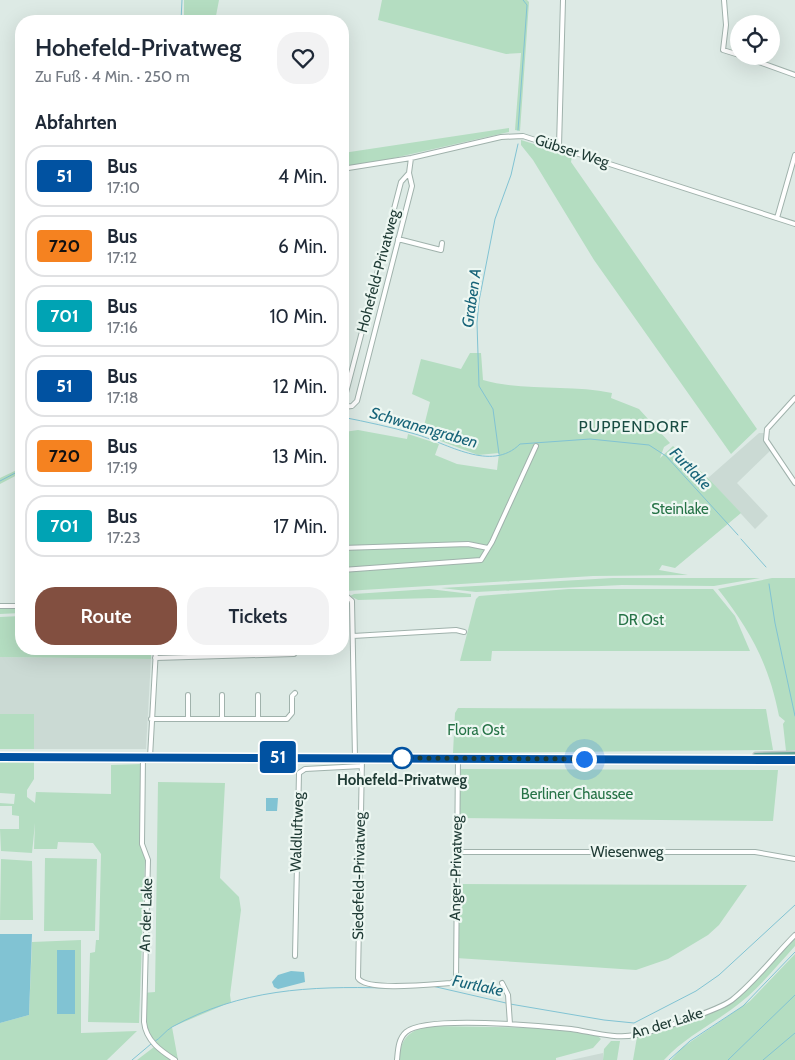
<!DOCTYPE html>
<html lang="de">
<meta charset="utf-8">
<style>
:root{--surface:#fff;--page:#f2f2f3;--text:#1f2937;--muted:#747a83;--line:#e0e1e3;--accent:#824f40}
body{margin:0;font-family:Cabin,sans-serif;background:var(--page);color:var(--text);height:100vh;display:flex;flex-direction:column;font-size:19px;white-space:nowrap}
*{box-sizing:border-box;margin:0}
p{font-size:16px;color:var(--muted)}
.icon{flex:none;width:28px;height:28px;fill:none;stroke:currentColor;stroke-width:2;stroke-linecap:round;stroke-linejoin:round}
.map{position:relative;flex:1;overflow:hidden}
.sheet{position:absolute;left:15px;top:15px;width:334px;height:640px;display:flex;flex-direction:column;background:var(--surface);border-radius:20px;box-shadow:0 5px 20px #0002}
.sheet>*{flex:none}
.badge{padding:0 10px;border-radius:4px;font-size:18px;line-height:32px}
.buttons{position:absolute;left:730px;top:15px;display:grid;gap:10px}
.buttons a{display:grid;place-items:center;width:50px;height:50px;border-radius:50%;background:var(--surface);box-shadow:0 5px 20px #0002;font-size:25px}
.you{position:absolute;width:25px;height:25px;margin:-12px;border:4px solid #fff;border-radius:50%;background:#1a73e8;box-shadow:0 0 0 8px #1a73e833}
.map>.badge{position:absolute;translate:-50% -50%;box-shadow:0 0 0 2px #fff}
h2{padding:0 20px;font-size:19px;line-height:45px}
.round{display:grid;place-items:center;flex:none;width:52px;height:52px;border-radius:20px;background:var(--page)}
.overview{display:flex;align-items:center;justify-content:space-between;height:85px;padding:0 20px}
h1{font-size:24px;font-weight:600;line-height:38px}
.cta{display:flex;gap:10px;margin-top:auto;padding:10px 20px}
.cta a{flex:1;height:58px;border-radius:20px;background:var(--accent);color:#fff;font-size:20px;font-weight:600;line-height:58px;text-align:center}
.cta a+a{background:var(--page);color:var(--text)}
ul{padding:0;list-style:none}
li{display:flex;align-items:center;gap:15px;height:62px;margin:0 10px 8px;padding:0 10px;border:2px solid var(--line);border-radius:20px}
li div{flex:1}
li b{display:block;font-size:19px}
li em{font-style:normal}
li .badge{min-width:55px;font-weight:700;text-align:center}
.map>svg:first-child{display:block}
.built{fill:#cbdad4}
.green{fill:#b4ddc1;fill-rule:evenodd}
.water{fill:#81c3d3}
.lines{fill:none;stroke-linecap:round;stroke-linejoin:round}
.stream{stroke:#81c3d3;stroke-width:1}
.minor-casing{stroke:#a0b2ac;stroke-width:6}
.primary-casing{stroke:#bcc4c2;stroke-width:9}
.minor{stroke:#fff;stroke-width:4}
.primary{stroke:#5fa294;stroke-width:6}
.line-casing{stroke:#fff;stroke-width:11}
.line{stroke:#0152a1;stroke-width:8}
.walk{stroke:#1e3a34;stroke-width:5;stroke-dasharray:0 9}
.stop-dot{fill:#fff;stroke:#0152a1;stroke-width:2.5}
.labels{text-anchor:middle;stroke-width:4.5;stroke-linejoin:round;paint-order:stroke}
.street-label{font-size:15px;fill:#1e3a34;stroke:#edf7f2}
.park-label{font-size:15px;fill:#267347;stroke:#edf7f2}
.stop-label{font-size:15px;font-weight:bold;fill:#1e3a34;stroke:#edf7f2}
.water-label{font-size:16px;font-style:italic;fill:#166378;stroke:#edf7f2}
.neighbourhood-label{font-size:16px;letter-spacing:1px;fill:#194d43;stroke:#edf7f2}
</style>
<div class="map">
<svg width="795" height="1060" viewBox="0 0 795 1060">
<rect width="100%" height="100%" fill="#ddeae5"/>
<path class="built" d="M759 433H765V437L772 449 737 483 768 516 755 529 708 478Z
M0 657 151 659 146 749H34V714H0Z
M603 1053V1060H571Z"/>
<path class="green" d="M184 0H219L215 21H184Z
M382 0H527L529 2 520 131 515 130 521 53 506 54 378 20Z
M509 128V132L376 162 343 167V153Z
M521 140 572 156 571 162 757 429 731 454 594 260 533 160 521 145Z
M470 353H481L483 380C525 392 569 384 612 393L611 398 639 409 670 443 664 447 660 458 673 446 710 480 741 513 675 568 662 565 659 570 688 575 593 576 346 591 345 552 347 545 344 432 358 430 407 439 408 434 439 444 435 455 457 464 497 470 499 453 478 455 422 434 430 402 412 394 421 359 461 369Z
M21 468V473L0 484V478Z
M613 578H760L714 586 622 585 476 592 441 588Z
M772 578H795V750L786 751 783 724 785 721 779 716C769 664 750 630 718 589Z
M429 589 471 594V597L358 600 350 596 354 594Z
M569 589H713L735 616 750 651H492L491 661H460L476 599 479 596Z
M0 606H21V613L0 614Z
M21 616V649H151V659L0 657V617Z
M458 708 766 709 773 750 453 753 455 713Z
M0 714H34V749H0Z
M0 762H34V779L27 790V797L35 803 36 792 111 794V765L142 764V844L148 860H145L139 1023 88 1022 90 953 95 952 96 940H99L101 854 93 843 58 842 57 849H34L35 823 32 853 1 851 0 829H19V816L12 815V806H0V803L14 804 15 794 0 793Z
M461 769 778 770 773 821 459 818Z
M158 782 225 783 220 878 239 897 241 910 230 995 231 1002 172 1027 178 1060C171 1058 167 1054 162 1049 141 1030 143 1020 143 993L155 992Z
M45 858 97 859 95 931H44Z
M1 859 32 861 33 920H0Z
M457 884 747 885 719 925 708 935 668 959 636 970 456 958Z
M795 937V946C775 968 756 992 732 1009 709 1026 684 1038 664 1060H633L637 1037 726 1006Z
M81 940V1033L137 1031 107 1060H0V1023L29 1015 32 942ZM57 950H75V1014H57Z
M795 954V1060H671L683 1047 750 1001Z
M429 1026 549 1028 596 1034 601 1039 593 1048 556 1058V1060H399C401 1038 408 1031 429 1026Z
M611 1041H620L617 1060H603L604 1049Z
M154 1047 173 1060H137Z"/>
<path class="water" d="M266 798H278L277 811H266Z
M0 934H32L29 1015 0 1023Z
M57 950H75V1014H57Z
M291 971 304 972 305 982 278 989 274 987 272 982 278 975Z"/>
<g class="lines">
<path class="stream" d="M181 21 182 0
M518 130 527 5 523 0
M342 417C367 422 391 427 415 434 447 443 491 473 520 444L590 439 649 445 666 456 738 535
M499 454 493 409 479 386 477 323 479 301 495 219 511 175 518 144
M0 481 21 470
M741 539 766 567
M769 584 775 623 795 716
M432 986 506 1003
M510 1004 604 1020 634 1023 696 991 719 975 795 905
M154 1042C161 1038 165 1031 172 1027 241 989 309 986 386 988
M132 1060 151 1044
M669 1060 690 1041 743 1006 795 952
M728 1060 795 995
M763 1060 795 1033"/>
<defs>
<path id="minor" d="M724 0 726 25 723 50 739 55
M742 56 795 75
M559 146 563 0
M342 169 411 158 501 137 523 136 795 224
M777 218 795 155
M398 239 441 250 442 243
M795 398 767 429 766 440 795 483
M343 407 352 406 357 401 412 186 409 173
M342 408 401 182 409 173 411 158
M342 548 468 544 488 548
M342 570 481 560 492 542 536 446
M342 571 344 594 352 601 355 758
M0 606H21
M353 636 456 630 464 632
M155 658 294 654
M188 695V719
M222 695V719
M151 719H287L292 713V696L295 693
M258 719V695
M143 757 142 844 148 860 144 1022C146 1041 161 1051 175 1060
M150 757 156 649
M362 758 358 978C366 992 434 984 451 983L456 980 458 758
M458 852H755L795 859
M295 956 299 773 305 769 362 766
M502 983 508 995 510 1024
M397 1060C398 1050 398 1039 406 1032 425 1015 543 1026 571 1029 592 1032 615 1039 635 1035 653 1032 719 1010 732 1000 755 982 774 956 795 935"/>
<path id="primary" d="M756 756 795 755
M0 757 795 760"/>
</defs>
<use href="#minor" class="minor-casing"/>
<use href="#primary" class="primary-casing"/>
<use href="#minor" class="minor"/>
<use href="#primary" class="primary"/>
</g>
<g class="lines">
<defs>
<path id="line" d="M0 757 795 760"/>
</defs>
<use href="#line" class="line-casing"/>
<use href="#line" class="line"/>
<path class="walk" d="M402 758 584 759"/>
</g>
<circle class="stop-dot" cx="402" cy="758" r="10"/>
<g class="labels">
<g class="street-label">
<text transform="translate(572 151) rotate(18)" y="5">Gübser Weg</text>
<text transform="translate(378 271) rotate(-75)" y="5">Hohefeld-Privatweg</text>
<text transform="translate(297 832) rotate(-88)" y="5">Waldluftweg</text>
<text x="627" y="857">Wiesenweg</text>
<text transform="translate(456 868) rotate(-89)" y="5">Anger-Privatweg</text>
<text transform="translate(359 876) rotate(-89)" y="5">Siedefeld-Privatweg</text>
<text transform="translate(146 915) rotate(-88)" y="5">An der Lake</text>
<text transform="translate(667 1023) rotate(-17)" y="5">An der Lake</text>
</g>
<g class="park-label">
<text x="680" y="514">Steinlake</text>
<text x="641" y="625">DR Ost</text>
<text x="476" y="735">Flora Ost</text>
<text x="577" y="799">Berliner Chaussee</text>
</g>
<g class="stop-label">
<text x="402" y="785">Hohefeld-Privatweg</text>
</g>
<g class="water-label">
<text transform="translate(471 298) rotate(-82)" y="6">Graben A</text>
<text transform="translate(424 427) rotate(16)" y="6">Schwanengraben</text>
<text transform="translate(691 468) rotate(46)" y="6">Furtlake</text>
<text transform="translate(478 985) rotate(12)" y="6">Furtlake</text>
</g>
<g class="neighbourhood-label">
<text x="634" y="432">PUPPENDORF</text>
</g>
</g>
</svg>
<div class="buttons">
<a><svg class="icon" aria-label="locate" viewBox="0 0 24 24"><circle cx="12" cy="12" r="6"/><path d="M12 2v4M12 18v4M2 12h4M18 12h4"/></svg></a>
</div>
<div class="you" style="left:584px;top:759px"></div>
<b class="badge" style="left:278px;top:757px;background:#0152a1;color:#fff">51</b>
<section class="sheet">
<div class="overview"><div><h1>Hohefeld-Privatweg</h1><p>Zu Fuß · 4 Min. · 250 m</p></div><a class="round"><svg class="icon" aria-label="heart" viewBox="0 0 24 24"><path d="M12 20l-8-8c-3-5 5-10 8-4 3-6 11-1 8 4z"/></svg></a></div>
<h2>Abfahrten</h2>
<ul>
<li><span class="badge" style="background:#0152a1;color:#fff">51</span><div><b>Bus</b><p>17:10</p></div><em>4 Min.</em></li>
<li><span class="badge" style="background:#f58220;color:#111">720</span><div><b>Bus</b><p>17:12</p></div><em>6 Min.</em></li>
<li><span class="badge" style="background:#00a3b4;color:#fff">701</span><div><b>Bus</b><p>17:16</p></div><em>10 Min.</em></li>
<li><span class="badge" style="background:#0152a1;color:#fff">51</span><div><b>Bus</b><p>17:18</p></div><em>12 Min.</em></li>
<li><span class="badge" style="background:#f58220;color:#111">720</span><div><b>Bus</b><p>17:19</p></div><em>13 Min.</em></li>
<li><span class="badge" style="background:#00a3b4;color:#fff">701</span><div><b>Bus</b><p>17:23</p></div><em>17 Min.</em></li>
</ul>
<div class="cta"><a>Route</a><a>Tickets</a></div>
</section>
</div>
